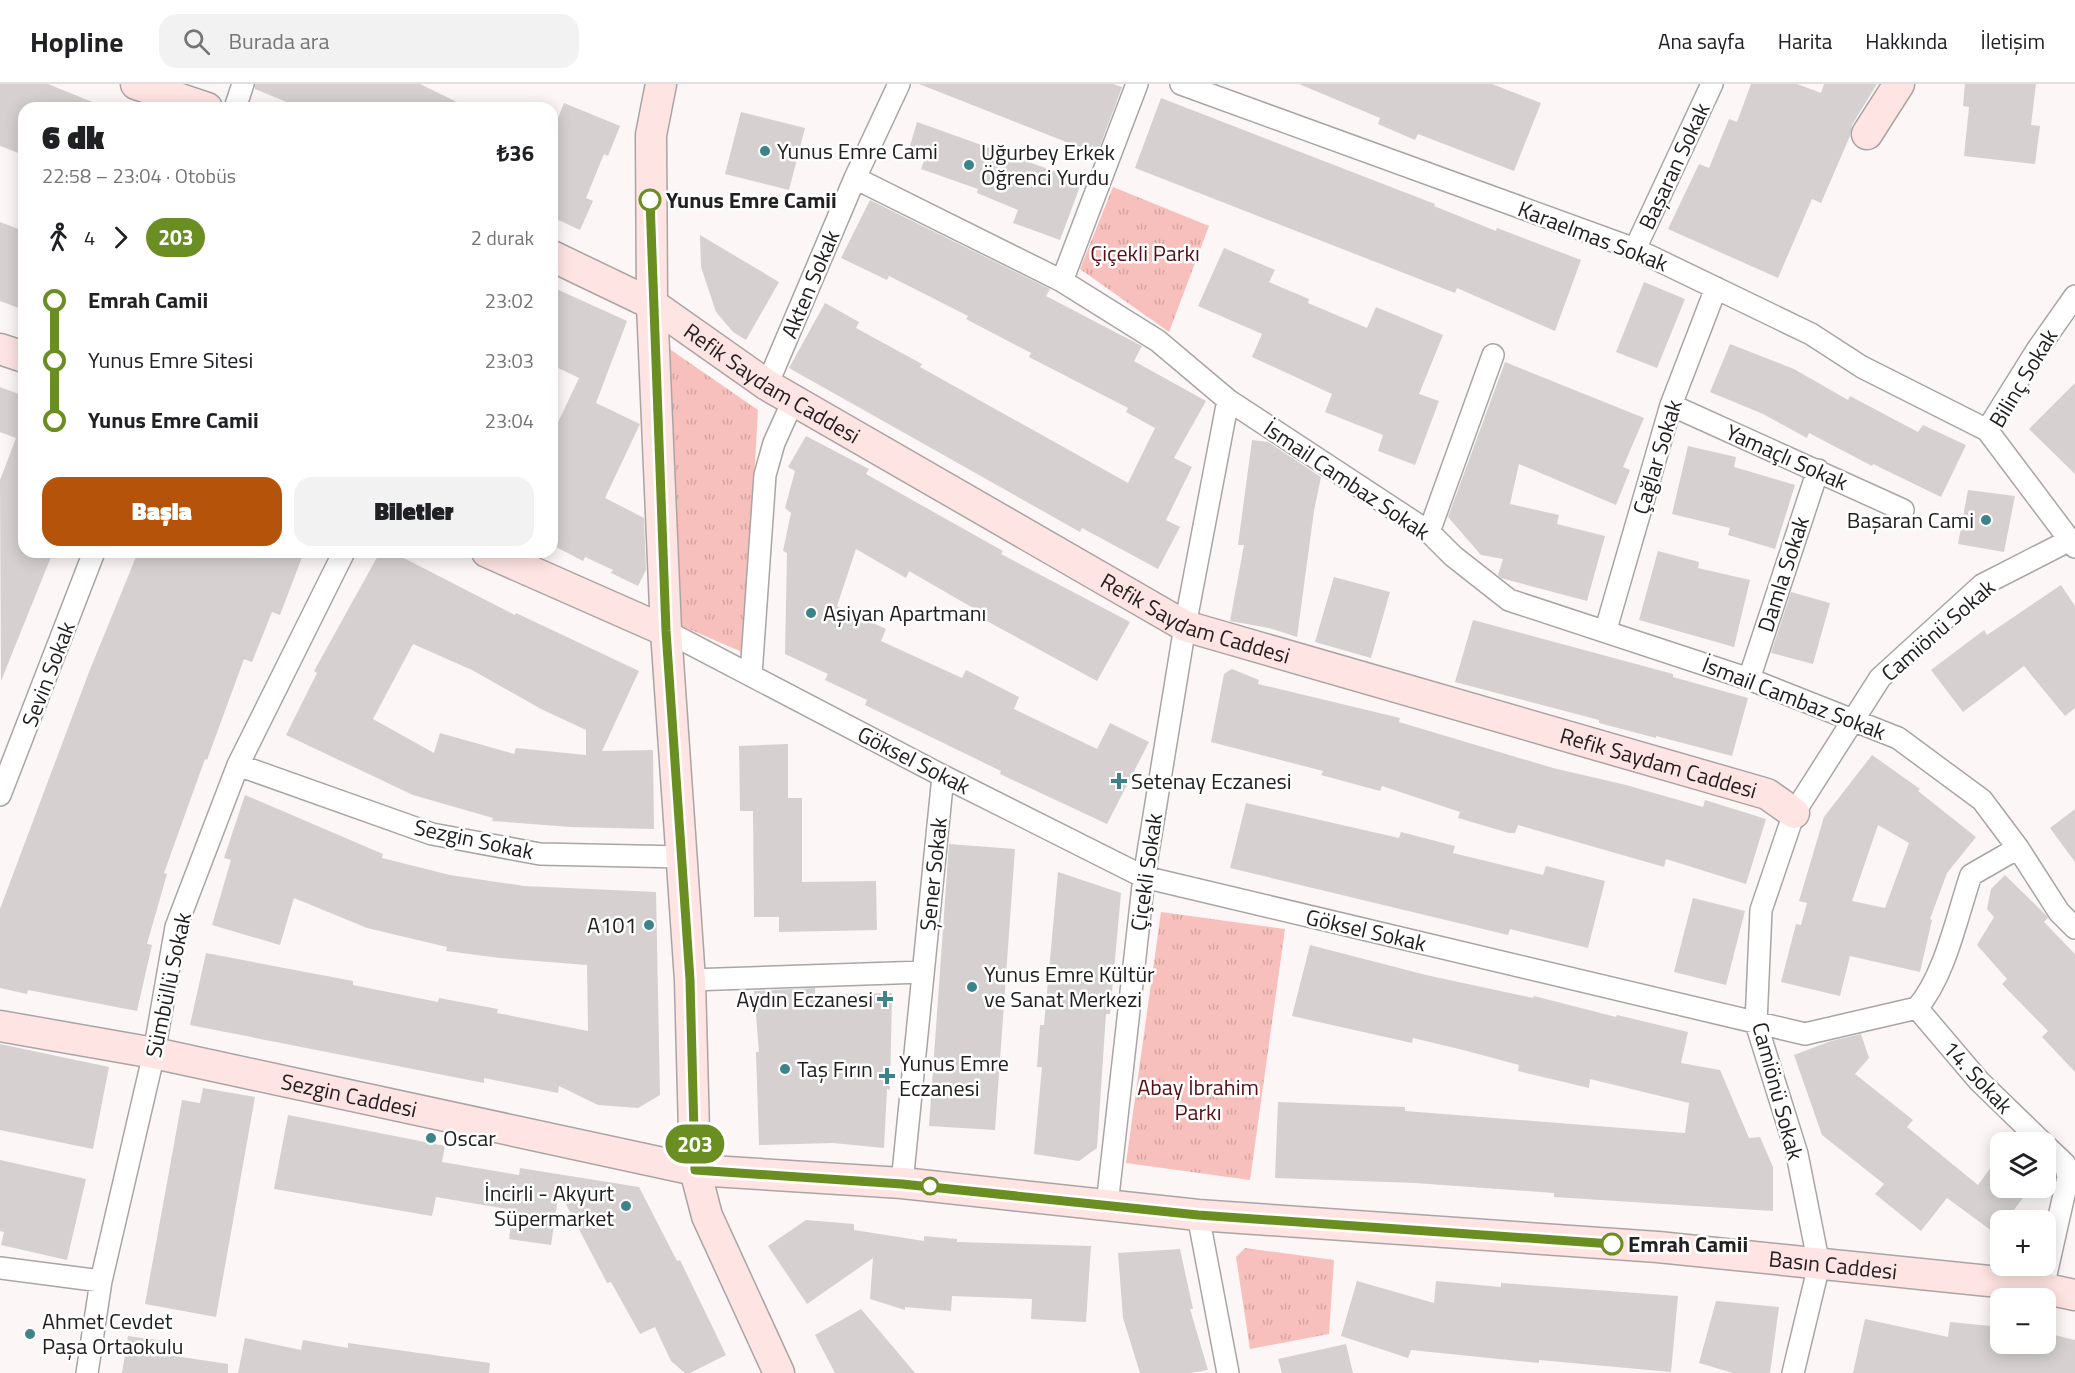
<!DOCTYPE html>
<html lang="tr">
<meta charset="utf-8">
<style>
:root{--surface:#fff;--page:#f2f2f2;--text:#202124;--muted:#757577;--line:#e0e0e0;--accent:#b45309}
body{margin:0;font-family:"Titillium Web",sans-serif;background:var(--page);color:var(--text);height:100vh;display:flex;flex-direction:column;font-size:22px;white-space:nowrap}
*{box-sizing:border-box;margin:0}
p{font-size:20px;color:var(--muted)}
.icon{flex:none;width:33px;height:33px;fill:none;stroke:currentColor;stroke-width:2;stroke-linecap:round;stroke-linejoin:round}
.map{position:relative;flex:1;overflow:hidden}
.side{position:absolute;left:18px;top:18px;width:540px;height:456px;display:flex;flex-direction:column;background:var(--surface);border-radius:18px;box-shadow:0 3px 15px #0003}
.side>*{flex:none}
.badge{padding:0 12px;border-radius:20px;font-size:21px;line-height:39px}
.tools{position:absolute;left:1990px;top:1048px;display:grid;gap:12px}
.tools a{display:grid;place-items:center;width:66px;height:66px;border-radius:12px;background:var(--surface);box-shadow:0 3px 15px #0003;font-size:30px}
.map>.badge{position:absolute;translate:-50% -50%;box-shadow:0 0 0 3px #fff}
.legs{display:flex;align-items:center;gap:9px;height:66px;padding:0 24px;font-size:20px}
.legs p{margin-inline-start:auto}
.overview{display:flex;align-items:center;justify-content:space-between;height:102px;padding:0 24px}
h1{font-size:33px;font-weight:800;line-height:45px}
.button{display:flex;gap:12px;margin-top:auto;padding:12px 24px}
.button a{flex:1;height:69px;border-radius:18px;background:var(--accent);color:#fff;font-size:24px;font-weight:800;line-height:69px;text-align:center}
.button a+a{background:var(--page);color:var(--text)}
ul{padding:0 24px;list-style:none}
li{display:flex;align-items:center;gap:21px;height:60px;font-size:22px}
li i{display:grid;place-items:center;width:9px;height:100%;margin:0 8px;background:currentColor}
li i::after{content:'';width:15px;height:15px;margin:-8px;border:4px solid;border-radius:50%;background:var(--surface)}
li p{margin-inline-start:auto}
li:first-child i{background:linear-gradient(#0000 50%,currentColor 0)}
li:last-child i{background:linear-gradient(currentColor 50%,#0000 0)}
header{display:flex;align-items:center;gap:36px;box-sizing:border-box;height:84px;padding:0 30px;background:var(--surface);border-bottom:2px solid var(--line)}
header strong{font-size:28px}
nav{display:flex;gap:33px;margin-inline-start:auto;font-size:21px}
.search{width:420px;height:54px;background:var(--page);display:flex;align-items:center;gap:15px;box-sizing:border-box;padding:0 21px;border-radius:18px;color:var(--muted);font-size:22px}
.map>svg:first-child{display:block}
.park{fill:url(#park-tufts)}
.building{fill:#d6d1d0;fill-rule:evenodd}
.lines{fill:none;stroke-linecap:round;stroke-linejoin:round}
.street-casing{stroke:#aaa5a4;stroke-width:24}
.secondary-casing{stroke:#aaa5a4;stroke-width:33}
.street{stroke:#fff;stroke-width:21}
.secondary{stroke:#fee4e2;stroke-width:30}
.line-1-casing{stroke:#fff;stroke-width:14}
.line-1{stroke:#6b8e23;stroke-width:9}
.poi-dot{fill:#3c848a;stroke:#fff;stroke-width:2}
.stop-1-dot{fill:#fff;stroke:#6b8e23;stroke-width:3}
.labels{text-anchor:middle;stroke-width:5;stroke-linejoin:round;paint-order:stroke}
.poi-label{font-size:22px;fill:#222020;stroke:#fff;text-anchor:start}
.street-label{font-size:22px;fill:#222020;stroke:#fff}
.stop-label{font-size:22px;font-weight:bold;fill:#222020;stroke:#fff;text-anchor:start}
.park-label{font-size:22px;fill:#590d14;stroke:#fff}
</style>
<header>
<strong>Hopline</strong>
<div class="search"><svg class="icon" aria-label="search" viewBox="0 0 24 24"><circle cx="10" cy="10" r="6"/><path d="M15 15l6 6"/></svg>Burada ara</div>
<nav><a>Ana sayfa</a><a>Harita</a><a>Hakkında</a><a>İletişim</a></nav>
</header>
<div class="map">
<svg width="2075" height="1289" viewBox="0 0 2075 1289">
<defs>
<pattern id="park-tufts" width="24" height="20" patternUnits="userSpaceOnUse" patternTransform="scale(1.5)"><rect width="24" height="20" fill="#f7c0bc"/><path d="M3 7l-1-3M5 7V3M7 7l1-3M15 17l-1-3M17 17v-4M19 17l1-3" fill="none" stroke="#d3a5a1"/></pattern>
</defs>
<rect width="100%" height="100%" fill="#fcf6f6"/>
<path class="park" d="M1113 103 1209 142 1169 248 1080 185Z
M658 257 758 326 744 569 673 538Z
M1161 828 1285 845 1250 1096 1126 1079Z
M1245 1164 1334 1176 1329 1250 1250 1265 1236 1173Z"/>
<path class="building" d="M0 0H48L107 24H24V71L0 62Z
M255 0H420L469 24H301L255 5Z
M919 0H1113L1122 3 1097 70Z
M1299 0H1492L1541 19 1514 87 1418 50 1415 56 1378 40 1380 34Z
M1751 0H1797L1821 9 1824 0H1877L1852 41 1850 52 1821 119 1812 115 1778 194 1668 145 1699 80 1709 84 1729 35 1737 38Z
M1965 0H2036L2031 41 2040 42 2035 80 1964 72 1969 23 1963 22Z
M1161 14 1435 120 1434 122 1496 147 1497 144 1581 176 1555 247 1457 204 1455 209 1135 84Z
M564 19 620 42 608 72 604 70 586 114 593 117 580 146 552 133V49Z
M741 28 805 44 789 106 725 90Z
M917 38 1082 97 1060 156 1013 139 1018 126 977 109 978 105 921 85 924 77 908 69Z
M870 116 1050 205 1046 212 1142 262 1134 277 1206 317 1174 374 1192 383 1166 436 1180 443 1158 485 1082 444 1080 448 789 284 825 219 859 238 856 244 922 280 920 283 1128 399 1155 344 1126 328 1128 324 1029 273 1031 269 966 235 968 232 889 192 887 196 841 174Z
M0 138 24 147V226L0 217Z
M700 151 779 198 746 256 733 248 716 228 701 183Z
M1224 164 1275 186 1269 198 1309 215 1308 219 1367 244 1376 223 1443 251 1419 310 1439 317 1415 381 1378 367 1383 351 1325 328 1332 310 1252 273 1262 250 1198 222Z
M1644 198 1685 215 1657 284 1616 268Z
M552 203 627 237 596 319 640 340 605 414 644 434 646 486 638 502 611 489 613 486 585 473 583 477 552 461V351L579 294 552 281Z
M1730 260 1794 285 1848 316 1850 312 1918 348 1923 341 1966 361 1941 413 1873 380 1872 382 1809 349 1807 354 1763 330 1710 308Z
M1505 278 1644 334 1623 383 1630 386 1616 421 1519 380 1510 420 1559 431 1557 440 1605 452 1587 517 1501 494 1498 491 1503 475 1481 471 1448 433Z
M2075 299V390L2029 345Z
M0 303 24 312V468H53L1 597 0 396 16 354 0 348Z
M806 352 869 385 866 390 1003 467 1001 470 1130 538 1097 597 985 536 987 532 909 487 906 494 856 465 837 522 886 545 881 557 962 594 966 586 1019 613 1014 625 1097 665 1110 639 1149 658 1107 740 1000 690 1001 687 865 621 867 616 825 596 828 590 785 570 787 469 783 467 791 429 785 424 795 387 788 383Z
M1252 356 1268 358 1321 393 1314 427 1297 553 1269 544 1230 537 1244 461H1238Z
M1688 362 1736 373 1734 383 1795 401 1775 465 1728 451 1730 444 1672 430Z
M1968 406 2015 412 2004 468 1958 460Z
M1658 467 1699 478 1698 484 1750 496 1734 563 1639 536Z
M138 468H304L280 531 272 528 252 578 244 575 207 676 205 675 164 789 167 790 147 860 152 861 137 927 28 906 27 910 0 904V825L89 588Z
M380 468H392L515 531 516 529 639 587 602 667 653 666 654 745 571 743 492 737 493 734 413 711 286 651 317 589 314 587ZM413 560 472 586 541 625 586 646V671L516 664 514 670 440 649 434 669 373 635Z
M1334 493 1390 508 1371 574 1315 558Z
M2061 501 2075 522V624L2065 632 2024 582 1963 628 1931 586 1984 546 1987 551Z
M1791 508 1830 519 1813 580 1771 569Z
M1473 536 1673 590V593L1748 614 1732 672 1656 652V654L1599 639V636L1455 598Z
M1232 585 1259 596 1258 600 1400 634 1399 638 1553 684 1626 701 1703 723 1705 716 1766 735 1746 800 1666 775 1664 783 1518 741 1515 749H1509L1458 734 1460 728 1382 702 1380 707 1321 691 1323 687 1211 658 1224 590Z
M788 660V714H802V798L876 797 877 846 779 848V833H754L753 727H740L739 662Z
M1872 671 1920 705 1918 707 1976 753 1947 789 1930 835 1932 836 1920 888 1850 872 1840 912 1781 898 1796 840 1801 841 1807 819 1799 817 1824 733ZM1878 741 1909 759 1885 824 1852 817Z
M245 711 383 770 382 774 450 791 524 802 656 808 660 1011 638 1024 598 1021 559 1002 558 1009 484 994V999L190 941 206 869 353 897V901L438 918 439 914 498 925 497 929 588 947 587 881 500 874 446 867 447 863 367 844 294 814 280 861 212 841 231 776 224 774Z
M1246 719 1399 754 1401 748 1455 762 1453 769 1543 791 1546 782 1605 797 1588 864 1510 845 1508 851 1230 784Z
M2075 725V778L2050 744Z
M949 760 1015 765 995 1046 929 1042Z
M1058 788 1121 809 1110 930H1106L1097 1064 1079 1077 1034 1070 1042 983H1037L1040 941H1044Z
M2005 791 2046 831 2048 834 2044 838 2075 870V988L2042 953 2048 947 2002 900 2007 895 1977 861 1994 833 1987 825 1991 805Z
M1693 814 1745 827 1726 901 1674 888Z
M1310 861 1426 891 1533 914 1534 912 1616 933 1617 931 1688 948 1681 979 1720 986 1749 1054 1760 1053 1773 1083V1127L1554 1113V1109L1415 1099 1275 1094 1278 1018 1405 1023V1027L1685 1049 1689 1019 1590 995 1589 1004 1518 987 1519 981 1467 967 1413 954 1412 959 1292 932Z
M815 904V911L892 909 890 1006 887 1005 884 1064 833 1059 759 1061 756 968H759L754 907Z
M1861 950 1869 974 1855 990 1913 1036 1907 1043 1978 1101 2001 1070V1104H2030L2006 1137H2001V1144L1996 1150 1947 1114 1921 1147 1875 1110 1884 1100 1822 1051 1794 971 1831 957Z
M0 960 109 983 93 1065 0 1046Z
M203 1004 255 1013 216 1233 145 1220 182 1016 200 1019Z
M288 1031 445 1062 442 1078 519 1091 520 1084 639 1103 677 1177 680 1176 726 1271 690 1289H685L671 1277 655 1243 640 1250 611 1198 607 1199 559 1107 551 1161 509 1155 513 1126 436 1113 432 1132 274 1105Z
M0 1076 86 1095 67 1176 1 1161 4 1148 0 1147Z
M806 1136 854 1140V1146L924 1157V1152L957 1155V1158L1091 1162 1086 1238 1031 1235 1032 1215 952 1212 951 1227 905 1223V1226L870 1215 873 1174 807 1220 768 1162Z
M1180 1165 1193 1225H1190L1208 1286 1190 1289H1140L1123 1234 1118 1169Z
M1357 1197 1434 1219 1436 1197 1501 1203V1199L1678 1212 1671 1288 1539 1276V1279L1411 1266 1408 1274 1341 1252Z
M1716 1217 1779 1223 1770 1289H1733L1699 1279Z
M861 1225 915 1289H835L815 1251Z
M1865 1235 1948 1253 1950 1238 2001 1243V1260H2046V1249L2075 1256V1289H1853Z
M128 1252 164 1257 162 1270 228 1280V1289H122Z
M245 1254 301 1266 303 1256 348 1264V1259L490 1279 489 1289H238Z
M1346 1260 1353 1289H1282L1278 1275Z"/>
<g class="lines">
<defs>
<path id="street" d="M1181 0 1635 165 1811 250 1862 283 1987 346
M235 24 243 0
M855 94 1062 197 1158 257 1228 316 1429 448 1453 472 1509 516 1749 595 1898 654 1982 716 2018 764 2059 828 2075 844
M1635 165 1712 0
M1062 197 1137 0
M2075 212 2037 266 1987 346 2075 463
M767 301 855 94 899 0
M1671 321 1903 426
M1429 448 1493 271
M1606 545 1671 321 1716 204
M666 547 943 692 1144 793 1805 950 1917 924C1945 892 1957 832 1971 791L2018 764
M751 591 765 391 774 359 793 317
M1749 595 1818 386
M238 681 432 750 540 770 683 773
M0 711 94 468
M690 896 923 888
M1917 924 1979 997 2043 1059
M902 1099 943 692
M1107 1121 1144 793 1185 542 1228 316
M1198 1131 1228 1289
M0 1184 101 1197
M2043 1204 2068 1093 2065 1080 2046 1062
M87 1289 101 1197 154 969 176 843 238 681 344 468
M1793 1289 1819 1181 1797 1070 1756 939 1761 826 1794 729 1880 594 1982 501 2070 456"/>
<g id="secondary">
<path d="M136 0 207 24"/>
<path d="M661 0 651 51 652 220 666 547 690 896 695 1086 707 1132 779 1289"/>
<path d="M1867 50 1899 0"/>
<path id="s1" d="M552 172 652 220 767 301 1185 542 1767 710 1794 729"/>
<path d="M0 265 24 273"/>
<path d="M487 468 666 547"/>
<path id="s2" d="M0 942 154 969 695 1086 902 1099 1198 1131 1658 1163 2028 1201 2075 1211"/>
</g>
</defs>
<use href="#street" class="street-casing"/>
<use href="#secondary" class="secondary-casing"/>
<use href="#street" class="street"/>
<use href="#secondary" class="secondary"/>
</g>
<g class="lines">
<defs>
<path id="line-1" d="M650 116 666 547 690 896 695 1086 902 1100 1198 1131 1612 1160"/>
</defs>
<use href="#line-1" class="line-1-casing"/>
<use href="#line-1" class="line-1"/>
</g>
<g class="poi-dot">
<circle cx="765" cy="67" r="6"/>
<circle cx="969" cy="81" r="6"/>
<circle cx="1986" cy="436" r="6"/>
<circle cx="811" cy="529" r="6"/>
<path d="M1116 688h6v6h6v6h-6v6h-6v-6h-6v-6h6z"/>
<circle cx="649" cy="841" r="6"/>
<circle cx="972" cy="903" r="6"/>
<path d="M882 906h6v6h6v6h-6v6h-6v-6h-6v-6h6z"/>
<circle cx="785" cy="985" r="6"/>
<path d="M884 983h6v6h6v6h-6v6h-6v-6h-6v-6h6z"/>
<circle cx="431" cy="1054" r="6"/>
<circle cx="626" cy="1122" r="6"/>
<circle cx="30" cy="1250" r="6"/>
</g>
<g class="stop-1-dot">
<circle cx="650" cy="116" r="10"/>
<circle cx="930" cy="1102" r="8"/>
<circle cx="1612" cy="1160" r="10"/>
</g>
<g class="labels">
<g class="poi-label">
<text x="777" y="75">Yunus Emre Cami</text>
<text x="981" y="76">Uğurbey Erkek<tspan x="981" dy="25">Öğrenci Yurdu</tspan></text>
<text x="1974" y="444" text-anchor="end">Başaran Cami</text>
<text x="823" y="537">Aşiyan Apartmanı</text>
<text x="1131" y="705">Setenay Eczanesi</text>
<text x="637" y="849" text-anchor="end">A101</text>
<text x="984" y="898">Yunus Emre Kültür<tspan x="984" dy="25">ve Sanat Merkezi</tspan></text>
<text x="873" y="923" text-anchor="end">Aydın Eczanesi</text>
<text x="899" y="987">Yunus Emre<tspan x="899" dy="25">Eczanesi</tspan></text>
<text x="797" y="993">Taş Fırın</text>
<text x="443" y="1062">Oscar</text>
<text x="614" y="1117" text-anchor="end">İncirli - Akyurt<tspan x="614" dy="25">Süpermarket</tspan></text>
<text x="42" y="1245">Ahmet Cevdet<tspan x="42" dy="25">Paşa Ortaokulu</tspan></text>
</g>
<g class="street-label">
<text transform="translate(1674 82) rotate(-65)" y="8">Başaran Sokak</text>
<text transform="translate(1593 152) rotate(21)" y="8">Karaelmas Sokak</text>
<text transform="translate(810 200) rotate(-67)" y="8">Akten Sokak</text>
<text transform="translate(2023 294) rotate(-59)" y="8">Bilinç Sokak</text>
<text dy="8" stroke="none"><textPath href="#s1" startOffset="255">Refik Saydam Caddesi</textPath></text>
<text transform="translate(1657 373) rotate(-73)" y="8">Çağlar Sokak</text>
<text transform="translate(1787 373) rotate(24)" y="8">Yamaçlı Sokak</text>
<text transform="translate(1347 396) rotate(34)" y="8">İsmail Cambaz Sokak</text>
<text transform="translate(1783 490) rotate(-72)" y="8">Damla Sokak</text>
<text dy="8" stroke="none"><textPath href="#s1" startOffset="741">Refik Saydam Caddesi</textPath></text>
<text transform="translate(1938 546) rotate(-41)" y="8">Camiönü Sokak</text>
<text transform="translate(48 590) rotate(-69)" y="8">Sevin Sokak</text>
<text transform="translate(1794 614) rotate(21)" y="8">İsmail Cambaz Sokak</text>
<text transform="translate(914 676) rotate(27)" y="8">Göksel Sokak</text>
<text dy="8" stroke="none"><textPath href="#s1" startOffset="1227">Refik Saydam Caddesi</textPath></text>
<text transform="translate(474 755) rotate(12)" y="8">Sezgin Sokak</text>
<text transform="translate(1146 788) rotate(-82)" y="8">Çiçekli Sokak</text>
<text transform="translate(933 790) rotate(-84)" y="8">Şener Sokak</text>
<text transform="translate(1366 846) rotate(13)" y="8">Göksel Sokak</text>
<text transform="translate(168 901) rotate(-78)" y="8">Sümbüllü Sokak</text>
<text transform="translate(1978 993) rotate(47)" y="8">14. Sokak</text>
<text transform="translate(1778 1007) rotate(75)" y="8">Camiönü Sokak</text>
<text dy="8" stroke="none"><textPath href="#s2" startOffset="356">Sezgin Caddesi</textPath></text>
<text dy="8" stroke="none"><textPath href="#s2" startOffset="1852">Basın Caddesi</textPath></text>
</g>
<g class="stop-label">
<text x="666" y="124">Yunus Emre Camii</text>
<text x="1628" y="1168">Emrah Camii</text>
</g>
<g class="park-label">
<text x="1145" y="177">Çiçekli Parkı</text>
<text x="1198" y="1011">Abay İbrahim<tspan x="1198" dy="25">Parkı</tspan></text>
</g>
</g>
</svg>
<div class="tools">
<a><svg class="icon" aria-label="layers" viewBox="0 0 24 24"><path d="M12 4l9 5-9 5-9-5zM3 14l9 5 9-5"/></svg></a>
<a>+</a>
<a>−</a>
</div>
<b class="badge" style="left:695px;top:1060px;background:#6b8e23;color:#fff">203</b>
<section class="side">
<div class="overview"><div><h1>6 dk</h1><p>22:58 – 23:04 · Otobüs</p></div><b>₺36</b></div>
<div class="legs"><svg class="icon" aria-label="walk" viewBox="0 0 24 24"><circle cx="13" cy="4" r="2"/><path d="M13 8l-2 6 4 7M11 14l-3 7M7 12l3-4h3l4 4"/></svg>4<svg class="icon" aria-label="forward" viewBox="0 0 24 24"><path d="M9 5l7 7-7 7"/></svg><b class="badge" style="background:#6b8e23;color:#fff">203</b><p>2 durak</p></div>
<ul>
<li><i style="color:#6b8e23"></i><b>Emrah Camii</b><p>23:02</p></li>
<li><i style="color:#6b8e23"></i><span>Yunus Emre Sitesi</span><p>23:03</p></li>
<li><i style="color:#6b8e23"></i><b>Yunus Emre Camii</b><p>23:04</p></li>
</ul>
<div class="button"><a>Başla</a><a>Biletler</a></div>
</section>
</div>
